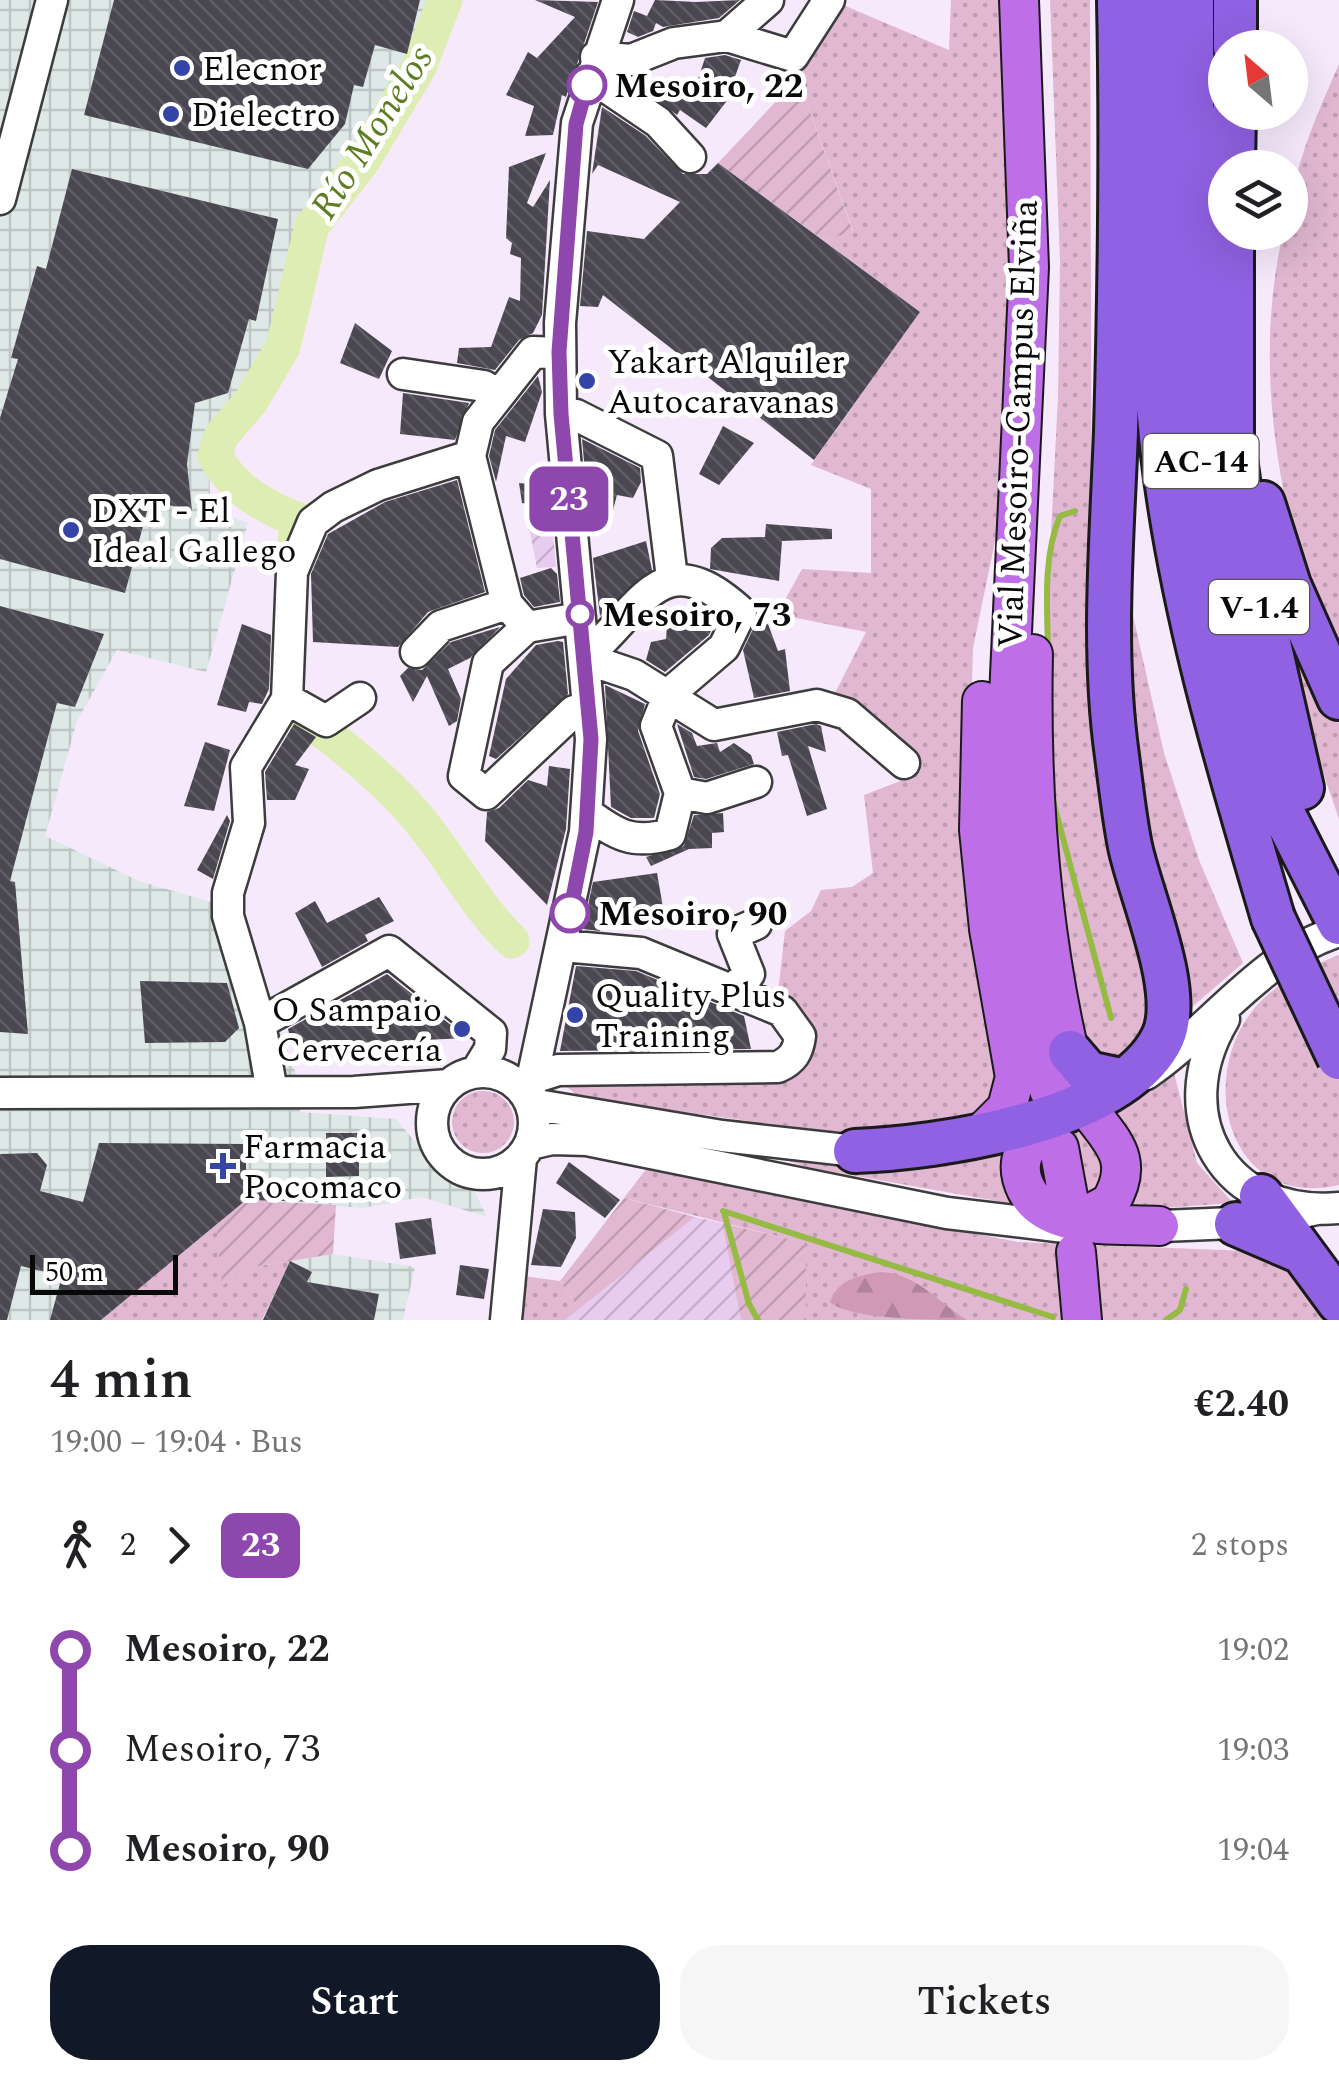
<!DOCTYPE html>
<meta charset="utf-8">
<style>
:root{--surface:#fff;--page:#f6f6f6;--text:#202124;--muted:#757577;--accent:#111827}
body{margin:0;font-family:Spectral,serif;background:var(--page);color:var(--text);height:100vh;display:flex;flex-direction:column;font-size:38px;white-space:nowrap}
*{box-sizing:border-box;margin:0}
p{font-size:32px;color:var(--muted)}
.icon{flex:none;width:55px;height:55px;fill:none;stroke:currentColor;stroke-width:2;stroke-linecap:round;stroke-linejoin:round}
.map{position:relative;height:1320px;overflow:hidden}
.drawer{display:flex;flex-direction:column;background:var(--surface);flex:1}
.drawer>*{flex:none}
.badge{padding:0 20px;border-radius:15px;font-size:35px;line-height:65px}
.needle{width:65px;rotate:332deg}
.controls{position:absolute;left:1208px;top:30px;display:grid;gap:20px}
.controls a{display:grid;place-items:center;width:100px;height:100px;border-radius:50%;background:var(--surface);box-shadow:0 10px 40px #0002;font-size:50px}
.scale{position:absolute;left:30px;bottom:25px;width:148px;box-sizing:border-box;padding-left:10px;border:5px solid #090909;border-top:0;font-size:28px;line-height:35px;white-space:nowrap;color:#090909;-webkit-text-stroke:8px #fff;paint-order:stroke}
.map>.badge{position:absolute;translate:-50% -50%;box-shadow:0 0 0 5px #fff}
.legs{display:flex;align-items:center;gap:15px;height:110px;padding:0 50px;font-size:32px}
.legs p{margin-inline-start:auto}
.summary{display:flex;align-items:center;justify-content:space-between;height:170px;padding:0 50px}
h1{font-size:55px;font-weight:600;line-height:75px}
.action{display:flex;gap:20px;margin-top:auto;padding:20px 50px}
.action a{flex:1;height:115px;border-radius:40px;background:var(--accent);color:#fff;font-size:40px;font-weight:600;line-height:115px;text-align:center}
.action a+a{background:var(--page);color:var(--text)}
ul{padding:0 50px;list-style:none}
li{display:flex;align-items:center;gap:35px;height:100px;font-size:38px}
li i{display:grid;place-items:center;width:15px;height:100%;margin:0 12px;background:currentColor}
li i::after{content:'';width:25px;height:25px;margin:-12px;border:8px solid;border-radius:50%;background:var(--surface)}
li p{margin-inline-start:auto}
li:first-child i{background:linear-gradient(#0000 50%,currentColor 0)}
li:last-child i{background:linear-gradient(currentColor 50%,#0000 0)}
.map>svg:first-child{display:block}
.industrial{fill:url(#industrial-grid)}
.farmland{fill:url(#farmland-furrows)}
.grass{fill:url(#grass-dots)}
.forest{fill:url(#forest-firs)}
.garden{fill:url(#garden-furrows)}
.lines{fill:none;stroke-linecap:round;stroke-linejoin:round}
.stream{stroke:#96bb44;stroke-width:6}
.river{stroke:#ddedb4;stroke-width:35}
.building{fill:url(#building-back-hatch)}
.minor-casing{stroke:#3c3c3c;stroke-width:35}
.major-casing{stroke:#1a1a1a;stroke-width:42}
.highway-casing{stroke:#1a1a1a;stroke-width:48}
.minor{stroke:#fff;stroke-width:30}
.major{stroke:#be6ee7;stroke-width:38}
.highway{stroke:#9061e2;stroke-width:42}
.highway-bridge-casing{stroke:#1a1a1a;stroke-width:48;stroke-linecap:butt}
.highway-bridge{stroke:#9061e2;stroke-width:42}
.line-1-casing{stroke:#fff;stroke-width:22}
.line-1{stroke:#8e47ad;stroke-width:15}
.poi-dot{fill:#3444a7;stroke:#fff;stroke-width:4}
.stop-1-dot{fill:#fff;stroke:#8e47ad;stroke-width:5}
.labels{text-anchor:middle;stroke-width:10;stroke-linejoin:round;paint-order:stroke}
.shield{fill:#fff;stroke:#535353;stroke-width:2.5}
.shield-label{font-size:32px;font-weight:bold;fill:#090909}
.poi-label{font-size:35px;fill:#090909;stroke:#fff;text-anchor:start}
.stop-label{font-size:35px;font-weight:bold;fill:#090909;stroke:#fff;text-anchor:start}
.street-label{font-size:35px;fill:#090909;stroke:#fff}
.water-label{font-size:38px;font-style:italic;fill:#5e7e22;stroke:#fff}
</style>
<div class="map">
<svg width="1339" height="1320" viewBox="0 0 1339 1320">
<defs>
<pattern id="industrial-grid" width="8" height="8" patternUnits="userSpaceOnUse" patternTransform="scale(2.5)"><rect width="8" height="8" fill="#dee8e6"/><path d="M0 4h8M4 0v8" fill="none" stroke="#bdc6c4"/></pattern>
<pattern id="farmland-furrows" width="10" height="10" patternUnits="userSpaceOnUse" patternTransform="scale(2.5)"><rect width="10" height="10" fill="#e8ccef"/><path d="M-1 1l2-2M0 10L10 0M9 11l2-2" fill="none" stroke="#c6aecc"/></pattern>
<pattern id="grass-dots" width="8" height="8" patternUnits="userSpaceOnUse" patternTransform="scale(2.5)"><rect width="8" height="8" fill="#e1b7d1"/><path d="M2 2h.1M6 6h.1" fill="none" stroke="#c09cb2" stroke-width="1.8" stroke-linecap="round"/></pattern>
<pattern id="forest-firs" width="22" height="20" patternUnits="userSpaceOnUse" patternTransform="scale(2.5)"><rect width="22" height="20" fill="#d099b7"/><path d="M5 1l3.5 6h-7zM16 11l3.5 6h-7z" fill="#b1829c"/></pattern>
<pattern id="garden-furrows" width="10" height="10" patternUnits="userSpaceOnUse" patternTransform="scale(2.5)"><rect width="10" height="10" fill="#e1b7d1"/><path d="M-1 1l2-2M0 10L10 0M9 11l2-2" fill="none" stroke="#c09cb2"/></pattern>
<pattern id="building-back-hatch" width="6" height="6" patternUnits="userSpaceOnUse" patternTransform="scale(2.5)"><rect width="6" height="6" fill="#4a4751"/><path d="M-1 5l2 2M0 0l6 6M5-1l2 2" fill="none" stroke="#5f5d65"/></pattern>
</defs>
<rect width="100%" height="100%" fill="#f7e9fc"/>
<path class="industrial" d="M0 0H447L298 230 255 405 209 430 210 509 248 523 206 672 117 650 77 721 45 836 139 881 218 904 263 982 297 1077 300 1112 396 1119 437 1168 474 1190 487 1217 422 1197 363 1208 245 1200 248 1268 333 1254 415 1267 403 1320H0Z"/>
<path class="farmland" d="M525 507 551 510 556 567 537 568Z
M695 1217 722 1223 741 1320H565Z"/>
<path class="grass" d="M951 0H1008L1012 58 1008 478 973 648 971 715 1003 1076 986 1115 917 1134 836 1133 581 1098 559 1081 804 1065C824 1030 808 1013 778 993L785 931 811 911 821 890 852 887 873 873 864 795 911 777 910 753 834 695 866 632 777 614 802 569 871 573V489L811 465 920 312 823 240 853 231 793 64 836 2 949 50Z
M1050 0H1090L1092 611 1101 777 1118 885 1151 992 1150 1031 1111 1066 1085 1049 1055 877 1044 668 1058 397 1060 261Z
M1339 64V657C1325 622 1306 586 1297 550 1270 447 1259 337 1283 233L1290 232C1290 171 1315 120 1339 64Z
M1271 569 1339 724V819L1307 726Z
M1128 593 1164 753 1199 860 1243 963 1192 1007 1157 904 1130 777Z
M1339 955V1185C1224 1212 1191 1066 1265 997 1286 978 1313 965 1339 955Z
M1173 1069 1197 1163 1233 1203 1120 1211 1104 1114Z
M452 1122a31 31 0 1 1 62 0a31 31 0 1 1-62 0Z
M1073 1131 1088 1133 1111 1160 1094 1203 1039 1195 1034 1154 1052 1136Z
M1010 1150 1020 1205 811 1168 771 1156Z
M647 1168 1018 1242 1249 1251 1286 1267 1334 1320H806L805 1243 624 1198Z
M216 1225 223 1285 248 1268 290 1261 262 1320H101Z
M523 1276 560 1281 579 1309 565 1320H524Z"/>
<path class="forest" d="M880 1272C917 1273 937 1302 967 1320 932 1320 851 1320 830 1302 838 1279 858 1276 880 1272Z"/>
<path class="garden" d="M798 78 853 232 823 240 718 163Z
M624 1198 695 1217 579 1309 560 1281Z
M245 1200 336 1205 333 1254 248 1268 222 1286 216 1225Z
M722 1223 806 1243V1320H741Z"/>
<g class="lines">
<path class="stream" d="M1048 649C1047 606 1043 556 1060 516L1075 511
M1052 797 1111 1018
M723 1211 1053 1317
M724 1212 749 1304 758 1320
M1166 1320 1180 1310 1186 1289"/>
<path class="river" d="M291 568 298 520C263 506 234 490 215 456L221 436 251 401 283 347 312 226 364 159 419 67 445 0
M290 709C333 735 398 790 428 831 457 868 478 908 512 941"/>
</g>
<path class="building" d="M114 0H420L407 54 375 45 363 87 354 85 345 124 308 169 84 115Z
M535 0 598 2 566 97 562 95 553 135 525 136 534 106 506 95 528 52 537 58 575 17Z
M655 0 696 2 740 0 719 18 663 27 656 23 653 31 638 37 627 32 634 11 647 16Z
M725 55 741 60 726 102 706 128 680 110 677 115 628 79 638 77 668 97 674 84 695 88 705 58Z
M602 107 646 136 683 174H707L718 163 920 312 814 460 603 295 598 307 580 306 587 231 644 239 680 202 598 165 592 174Z
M546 153 527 203 533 207 550 180 542 315 533 333 519 340 495 370 457 363 459 348 491 347 509 297 520 301 521 258 510 254 512 243 506 238 509 167Z
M72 169 278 219 256 321 249 319 228 393 195 403 187 464 192 511 150 500 125 593 0 559V418L18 359 11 358 37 266 46 269Z
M355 323 392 351 379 379 340 363Z
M538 376 542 392 525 442 506 436 496 482 489 456 495 430Z
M403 393 469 403 455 440 400 434Z
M723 426 754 443 719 485 699 474Z
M582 439 640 468 641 482 633 498 617 495 612 514 588 505Z
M457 480 485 592 428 612 398 647 313 642 311 574 328 534 385 502Z
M519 483 549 486 551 508 522 503Z
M766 524 832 529V539L782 541 779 581 710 569 711 548 722 538 765 537Z
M646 541 652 570 600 616 593 558Z
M551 568 557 574 560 602 534 607 524 595 520 578Z
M0 606 104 634 75 707 57 703 10 881 15 882 28 1034 0 1032Z
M699 607 717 618 709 635 665 672 646 660 651 642 666 639 668 611 699 613Z
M242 624 271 635 269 689 262 704 249 702 246 712 217 705Z
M768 624 778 651 785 649 790 691 754 698 743 650 753 629Z
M500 627 470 658 448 669 461 699 457 721 449 726 427 676 413 702 400 676 408 668 422 670 451 642Z
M558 641 563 642 568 694 496 759 489 756 506 679 536 645Z
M605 685 645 704 638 731 660 794 654 818H631L611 807Z
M294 724 316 737 295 765 309 769 295 800H267L265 772Z
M677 724 692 733 697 746 717 743 720 752 734 743 751 755 754 764 706 779 694 777Z
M816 724 821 726 826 752 808 746 827 809 807 816 788 755 782 756 777 732Z
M205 742 230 750 214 811 184 806Z
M549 766 570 769 566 829 547 905 485 841 487 812 499 808 528 780 547 786Z
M723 813 724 832 712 833V848L689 849 651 866 646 857 684 846 694 815Z
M227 815 230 821 213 879 197 870Z
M657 873 664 913 604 916 600 931 583 929 593 882Z
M379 897 394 921 365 935 368 941 322 967 295 913 315 901 327 923Z
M576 966 636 971 744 1016 751 1049 560 1051Z
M387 974 467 1038 292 1046 288 1029Z
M140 981 227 983 239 1028 225 1042 145 1043Z
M326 1133H359V1176L326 1177Z
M99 1143 246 1144V1180L323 1183 322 1202 246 1200 101 1320H50L62 1276 21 1266 7 1320H0V1154L37 1153 47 1165 40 1191 83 1202Z
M569 1162 620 1200 605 1218 556 1183Z
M543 1209 575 1212 576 1238 561 1267 531 1265Z
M431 1218 436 1254 400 1259 395 1223Z
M290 1261 312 1272 307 1282 379 1294 374 1320H263Z
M460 1265 489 1269 484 1299 456 1295Z"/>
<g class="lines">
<defs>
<path id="minor" d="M727 36 793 56 829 0
M596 57 631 60 674 43 727 36 768 0
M590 76 658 122 690 157
M0 199 52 0
M403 374 484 386 499 395
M561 414 576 415 657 456 672 578
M580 618 527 627 488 663 464 776 486 794 574 711 588 708
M527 627 507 604 470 456 478 422 533 352 559 353
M416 652 441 626 507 604
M287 699 326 721 360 698
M680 793 707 798 756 782
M587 813C617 835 633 845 670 834L680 793 656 726 669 694 724 647 741 612C661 539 643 608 584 658L634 675 714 725 817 705 847 714 904 763
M732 990 749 974 733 934 756 924
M1224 1019C1166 1116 1224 1218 1339 1208
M260 1023 389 951 491 1033 490 1049 476 1072
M432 1123a51 51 0 1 1 102 0a51 51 0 1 1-102 0Z
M1146 1074C1212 1029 1261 955 1339 931
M533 1078 558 1070 778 1067C793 1060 798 1052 800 1036L782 1011 641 953 563 946
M272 1092 260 1023 228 916V893L249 823 246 767 287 699 292 572 313 522 333 507 378 485 470 456
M0 1093 354 1092 449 1085
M528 1098 585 832 591 739 561 414 560 323 577 123 618 0
M531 1104 722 1136 873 1153
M530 1144 552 1139 587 1140 947 1213 1073 1228
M1139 1227 1256 1222 1317 1209
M506 1320 521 1158"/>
<path id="major" d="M1019 0 1029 267 1006 761 1013 887 1049 1090
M1033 654C1030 796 1041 943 1076 1081 1088 1131 1145 1145 1110 1203L1080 1219
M1042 1131C1027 1143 1017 1158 1022 1178 1036 1233 1115 1223 1159 1226
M978 1137 1007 1108 1015 1077 989 929 979 830 982 701
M1059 1148 1068 1197
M1076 1252 1082 1320"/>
<path id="highway" d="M1159 0C1159 150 1145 305 1163 455 1182 614 1228 765 1273 918
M1192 0 1193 397 1216 574 1247 699 1283 813 1339 923
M1235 48V0
M1233 168 1234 112
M1232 232V436L1247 546 1302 788
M1263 503 1289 585 1339 698
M1070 1052 1088 1073 1120 1080
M855 1151C937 1148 1123 1122 1163 1037 1184 991 1140 895 1130 846 1124 816 1121 786 1117 756 1102 649 1112 538 1116 431 1120 288 1122 143 1119 0
M1261 1196 1339 1302
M1236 1224 1299 1251"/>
</defs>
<use href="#minor" class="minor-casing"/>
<use href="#major" class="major-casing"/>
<use href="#highway" class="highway-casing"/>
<use href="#minor" class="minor"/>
<use href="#major" class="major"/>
<use href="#highway" class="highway"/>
<defs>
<path id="highway-bridge" d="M1273 918 1339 1058"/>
</defs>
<use href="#highway-bridge" class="highway-bridge-casing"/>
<use href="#highway-bridge" class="highway-bridge"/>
</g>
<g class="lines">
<defs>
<path id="line-1" d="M570 913 586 832 591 739 561 414 559 352 576 124 587 85"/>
</defs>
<use href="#line-1" class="line-1-casing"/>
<use href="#line-1" class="line-1"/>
</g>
<g class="poi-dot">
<circle cx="182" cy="68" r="10"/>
<circle cx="171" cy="114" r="10"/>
<circle cx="587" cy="381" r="10"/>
<circle cx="71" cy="530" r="10"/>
<circle cx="575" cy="1015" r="10"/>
<circle cx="462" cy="1029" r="10"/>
<path d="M218 1151h10v10h10v10h-10v10h-10v-10h-10v-10h10z"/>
</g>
<g class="stop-1-dot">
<circle cx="587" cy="85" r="18"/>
<circle cx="580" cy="614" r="12"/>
<circle cx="570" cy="913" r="18"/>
</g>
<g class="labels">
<g class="shield">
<rect x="1143.5" y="434" width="115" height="54" rx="8"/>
<rect x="1209" y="580" width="100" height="54" rx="8"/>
</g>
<g class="shield-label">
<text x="1201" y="472">AC-14</text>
<text x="1259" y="618">V-1.4</text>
</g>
<g class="poi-label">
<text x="202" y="80">Elecnor</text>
<text x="191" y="126">Dielectro</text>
<text x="607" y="373">Yakart Alquiler<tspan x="607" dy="40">Autocaravanas</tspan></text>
<text x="91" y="522">DXT - El<tspan x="91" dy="40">Ideal Gallego</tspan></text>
<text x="595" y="1007">Quality Plus<tspan x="595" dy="40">Training</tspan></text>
<text x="442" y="1021" text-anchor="end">O Sampaio<tspan x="442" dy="40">Cervecería</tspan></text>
<text x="243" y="1158">Farmacia<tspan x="243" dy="40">Pocomaco</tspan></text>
</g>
<g class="stop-label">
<text x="614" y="97">Mesoiro, 22</text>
<text x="602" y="626">Mesoiro, 73</text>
<text x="598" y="925">Mesoiro, 90</text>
</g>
<g class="street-label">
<text transform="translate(1017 424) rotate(-88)" y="12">Vial Mesoiro-Campus Elviña</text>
</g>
<g class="water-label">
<text transform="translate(371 132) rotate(-58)" y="13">Río Monelos</text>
</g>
</g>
</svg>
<div class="controls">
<a><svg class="needle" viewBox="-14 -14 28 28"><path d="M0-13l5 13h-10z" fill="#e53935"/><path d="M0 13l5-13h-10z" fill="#757577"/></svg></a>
<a><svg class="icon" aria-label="layers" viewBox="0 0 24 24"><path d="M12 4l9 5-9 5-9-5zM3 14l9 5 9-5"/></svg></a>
</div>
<div class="scale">50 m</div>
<b class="badge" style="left:569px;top:499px;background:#8e47ad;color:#fff">23</b>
</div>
<section class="drawer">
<div class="summary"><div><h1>4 min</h1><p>19:00 – 19:04 · Bus</p></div><b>€2.40</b></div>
<div class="legs"><svg class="icon" aria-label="walk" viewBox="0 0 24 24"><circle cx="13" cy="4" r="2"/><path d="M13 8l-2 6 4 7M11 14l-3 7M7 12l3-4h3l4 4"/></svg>2<svg class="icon" aria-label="forward" viewBox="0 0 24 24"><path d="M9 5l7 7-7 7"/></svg><b class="badge" style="background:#8e47ad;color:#fff">23</b><p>2 stops</p></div>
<ul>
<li><i style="color:#8e47ad"></i><b>Mesoiro, 22</b><p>19:02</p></li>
<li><i style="color:#8e47ad"></i><span>Mesoiro, 73</span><p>19:03</p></li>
<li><i style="color:#8e47ad"></i><b>Mesoiro, 90</b><p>19:04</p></li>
</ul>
<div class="action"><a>Start</a><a>Tickets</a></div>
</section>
